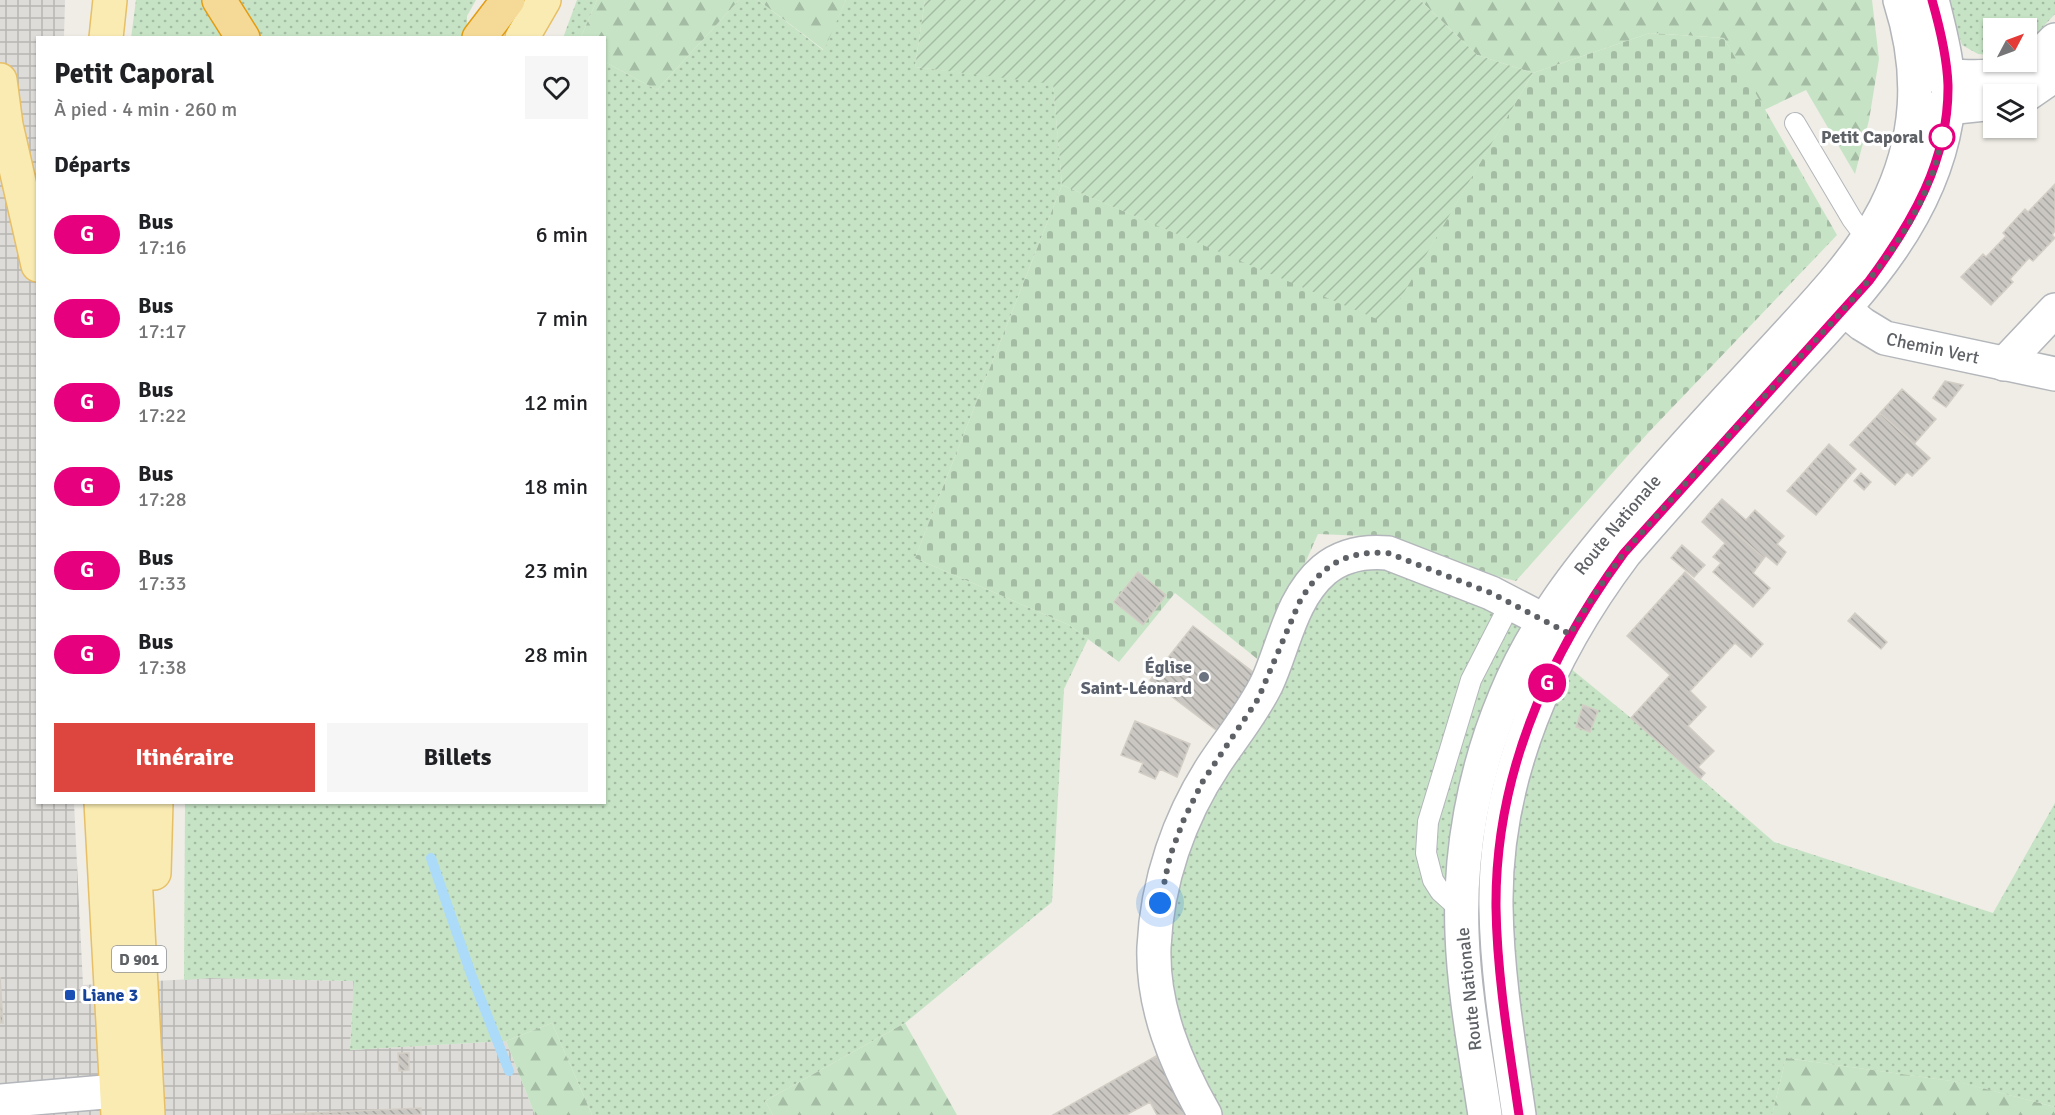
<!DOCTYPE html>
<html lang="fr">
<meta charset="utf-8">
<style>
:root{--surface:#fff;--page:#f6f6f6;--text:#202124;--muted:#757577;--accent:#dd463e}
body{margin:0;font-family:Signika,sans-serif;background:var(--page);color:var(--text);height:100vh;display:flex;flex-direction:column;font-size:22px;white-space:nowrap}
*{box-sizing:border-box;margin:0}
p{font-size:20px;color:var(--muted)}
.icon{flex:none;width:33px;height:33px;fill:none;stroke:currentColor;stroke-width:2;stroke-linecap:round;stroke-linejoin:round}
.map{position:relative;flex:1;overflow:hidden}
.sheet{position:absolute;left:36px;top:36px;width:570px;height:768px;display:flex;flex-direction:column;background:var(--surface);border-radius:0px;box-shadow:0 2px 4px #0004}
.sheet>*{flex:none}
.badge{padding:0 12px;border-radius:20px;font-size:21px;line-height:39px}
.needle{width:39px;rotate:49deg}
.fabs{position:absolute;left:1983px;top:18px;display:grid;gap:12px}
.fabs a{display:grid;place-items:center;width:54px;height:54px;border-radius:0px;background:var(--surface);box-shadow:0 2px 4px #0004;font-size:30px}
.you{position:absolute;width:30px;height:30px;margin:-15px;border:4px solid #fff;border-radius:50%;background:#1a73e8;box-shadow:0 0 0 9px #1a73e833}
.map>.badge{position:absolute;translate:-50% -50%;box-shadow:0 0 0 3px #fff}
h2{padding:0 18px;font-size:22px;line-height:54px}
.round{display:grid;place-items:center;flex:none;width:63px;height:63px;border-radius:0px;background:var(--page)}
.head{display:flex;align-items:center;justify-content:space-between;height:102px;padding:0 18px}
h1{font-size:28px;font-weight:700;line-height:45px}
.cta{display:flex;gap:12px;margin-top:auto;padding:12px 18px}
.cta a{flex:1;height:69px;border-radius:0px;background:var(--accent);color:#fff;font-size:24px;font-weight:700;line-height:69px;text-align:center}
.cta a+a{background:var(--page);color:var(--text)}
ul{padding:0;list-style:none}
li{display:flex;align-items:center;gap:18px;height:84px;padding:0 18px}
li div{flex:1}
li b{display:block;font-size:22px}
li em{font-style:normal}
li .badge{min-width:66px;font-weight:700;text-align:center}
.map>svg:first-child{display:block}
.industrial{fill:url(#industrial-grid)}
.grass{fill:url(#grass-dots)}
.forest{fill:url(#forest-firs)}
.cemetery{fill:url(#cemetery-stones)}
.garden{fill:url(#garden-furrows)}
.lines{fill:none;stroke-linecap:round;stroke-linejoin:round}
.stream{stroke:#acdaf9;stroke-width:10}
.building{fill:url(#building-back-hatch);stroke:#d3cec5;stroke-width:1.5}
.lane-casing{stroke:#b3b6ba;stroke-width:22}
.street-casing{stroke:#b3b6ba;stroke-width:36}
.secondary-casing{stroke:#b2b5ba;stroke-width:36}
.primary-casing{stroke:#e7bf67;stroke-width:36}
.highway-casing{stroke:#e39c11;stroke-width:36}
.lane{stroke:#fff;stroke-width:20}
.street{stroke:#fff;stroke-width:33}
.secondary{stroke:#fff;stroke-width:33}
.primary{stroke:#f9ebb1;stroke-width:33}
.highway{stroke:#f5da97;stroke-width:33}
.line-casing{stroke:#fff;stroke-width:14}
.line{stroke:#e6007e;stroke-width:9}
.walk{stroke:#5e6165;stroke-width:6;stroke-dasharray:0 10.8}
.stop-dot{fill:#fff;stroke:#e6007e;stroke-width:3}
.worship-dot{fill:#6b7280;stroke:#fff;stroke-width:2}
.transit-dot{fill:#1a4fb4;stroke:#fff;stroke-width:2}
.labels{text-anchor:middle;stroke-width:6;stroke-linejoin:round;paint-order:stroke}
.shield{fill:#fff;stroke:#8e9093;stroke-width:1.5}
.shield-label{font-size:16px;font-weight:bold;fill:#5e6165}
.stop-label{font-size:18px;font-weight:bold;fill:#5e6165;stroke:#fff;text-anchor:end}
.street-label{font-size:18px;fill:#5e6165;stroke:#fff}
.worship-label{font-size:18px;font-weight:bold;fill:#5b616d;stroke:#fff;text-anchor:end}
.transit-label{font-size:18px;font-weight:bold;fill:#164399;stroke:#fff;text-anchor:start}
</style>
<div class="map">
<svg width="2055" height="1115" viewBox="0 0 2055 1115">
<defs>
<pattern id="industrial-grid" width="8" height="8" patternUnits="userSpaceOnUse" patternTransform="scale(1.5)"><rect width="8" height="8" fill="#dedcd8"/><path d="M0 4h8M4 0v8" fill="none" stroke="#b7b6b3"/></pattern>
<pattern id="grass-dots" width="8" height="8" patternUnits="userSpaceOnUse" patternTransform="scale(1.5)"><rect width="8" height="8" fill="#c6e4c5"/><path d="M2 2h.1M6 6h.1" fill="none" stroke="#a4bca4" stroke-width="1.8" stroke-linecap="round"/></pattern>
<pattern id="forest-firs" width="22" height="20" patternUnits="userSpaceOnUse" patternTransform="scale(1.5)"><rect width="22" height="20" fill="#c6e4c5"/><path d="M5 1l3.5 6h-7zM16 11l3.5 6h-7z" fill="#a4bca4"/></pattern>
<pattern id="cemetery-stones" width="16" height="16" patternUnits="userSpaceOnUse" patternTransform="scale(1.5)"><rect width="16" height="16" fill="#c6e4c5"/><path d="M2 7V4a2 2 0 0 1 4 0v3zM10 15v-3a2 2 0 0 1 4 0v3z" fill="#a4bca4"/></pattern>
<pattern id="garden-furrows" width="10" height="10" patternUnits="userSpaceOnUse" patternTransform="scale(1.5)"><rect width="10" height="10" fill="#c6e4c5"/><path d="M-1 1l2-2M0 10L10 0M9 11l2-2" fill="none" stroke="#a4bca4"/></pattern>
<pattern id="building-back-hatch" width="6" height="6" patternUnits="userSpaceOnUse" patternTransform="scale(1.5)"><rect width="6" height="6" fill="#cac7c2"/><path d="M-1 5l2 2M0 0l6 6M5-1l2 2" fill="none" stroke="#a7a5a1"/></pattern>
</defs>
<rect width="100%" height="100%" fill="#efede6"/>
<path class="industrial" d="M0 0H65L64 37 38 38V802L74 803 83 985 210 978 354 981 350 1050 506 1041 535 1115H0Z"/>
<path class="grass" d="M136 0H476L467 16V37L131 38Z
M577 0H597L581 37 563 38Z
M739 0H758L823 50 846 0H925L915 67 1053 83 1062 185 915 558 1069 625 1088 639 1064 689 1052 902 905 1023 765 1101 773 1115H592L552 1023 506 1041 350 1050 354 981 210 978 184 980 185 803 604 802 605 62 657 90Z
M1947 0H2055V14L2027 44 2026 28H1994L1993 55 1978 54 1962 45Z
M1364 562 1422 579 1514 622 1631 718 1774 842 1993 913 2055 803V1107L1958 1082 1786 1058 1772 1115H1217L1208 1101 1166 983 1173 884 1199 820 1331 574Z"/>
<path class="forest" d="M597 0H739L657 90 605 62 604 38 581 37Z
M758 0H846L824 50Z
M1420 0H1872L1879 59 1869 120 1855 174 1806 90 1764 110 1724 38 1650 33 1533 73 1477 55Z
M552 1023 592 1115H535L506 1041Z
M905 1023 957 1115H773L765 1101Z
M1786 1058 1959 1082 2055 1107V1115H1772Z"/>
<path class="cemetery" d="M1650 33 1724 38 1837 235 1648 433 1516 581 1472 570 1389 537 1318 534 1261 662 1175 593 1119 662 1069 625 915 558 1062 185 1386 322 1533 73Z"/>
<path class="garden" d="M925 0H1420L1477 55 1533 73 1386 323 1062 185 1053 84 915 67Z"/>
<g class="lines">
<path class="stream" d="M431 858 471 974 509 1071"/>
</g>
<path class="building" d="M2055 184V231L2052 235 2055 238 2033 261 2029 258 2010 279 2013 282 1991 305 1961 277 1983 254 1986 257 2006 236 2003 233 2025 209 2028 212Z
M1945 381 1963 385 1946 407 1933 398Z
M1902 389 1936 419 1914 444 1880 413Z
M1880 413 1930 458 1912 476 1907 472 1895 485 1850 445Z
M1829 444 1856 469 1834 494 1806 470Z
M1806 470 1834 494 1816 515 1787 491Z
M1861 473 1871 482 1864 490 1854 481Z
M1722 499 1746 520 1755 510 1784 536 1777 544 1786 552 1777 565 1766 556 1764 558 1711 511Z
M1711 511 1764 558 1753 573 1770 588 1753 607 1713 572 1721 563 1713 557 1725 543 1702 522Z
M1682 545 1705 565 1694 577 1671 558Z
M1138 572 1166 595 1143 625 1114 602Z
M1685 572 1763 644 1751 657 1735 643 1690 691 1706 707 1688 726 1714 751 1698 767 1705 773 1700 779 1631 718 1670 675 1627 636Z
M1855 613 1887 642 1881 649 1848 621Z
M1193 626 1257 675 1226 729 1216 730 1150 680Z
M1583 705 1598 711 1590 732 1576 727Z
M1135 721 1190 744 1177 777 1160 769 1155 779 1139 772 1143 763 1121 755Z
M0 977 3 1023H0Z
M398 1053H409V1070L399 1071Z
M1156 1056 1186 1108 1183 1110 1186 1115H1157L1150 1102 1126 1115H1053Z
M421 1108V1115H268Z"/>
<g class="lines">
<defs>
<path id="lane" d="M1795 123 1852 219 1867 239
M1462 911 1440 891 1433 880 1426 853 1428 822 1471 680 1511 602"/>
<g id="street">
<path d="M1918 74C1976 76 2011 88 2055 40"/>
<path d="M2026 95 2055 75"/>
<path d="M1919 111 1994 103"/>
<path id="s1" d="M1825 293 1862 324 1885 338 2055 374"/>
<path d="M2004 364 2055 310"/>
<path d="M0 1101 116 1091"/>
<path d="M1205 1115C1176 1064 1152 1007 1154 947 1157 882 1179 817 1215 763 1233 736 1253 712 1267 683 1284 646 1291 598 1324 570 1342 555 1365 551 1388 553L1491 593 1570 634"/>
</g>
<g id="secondary">
<path id="s2" d="M1485 1115C1476 1055 1464 994 1462 933 1459 853 1474 771 1505 697 1534 625 1581 566 1631 508 1677 453 1726 401 1775 348 1814 305 1858 261 1885 209 1920 140 1923 72 1900 0"/>
<path d="M1519 1115C1509 1046 1497 976 1496 907 1494 777 1548 655 1625 553 1675 495 1727 438 1779 380 1849 303 1928 228 1946 121 1953 80 1942 39 1932 0"/>
</g>
<path id="primary" d="M106 38 110 0
M522 38 544 0
M0 80 6 125 38 265
M101 802 118 1115
M131 802 148 1115
M154 873 156 802"/>
<path id="highway" d="M219 0 243 38
M479 38 508 0"/>
</defs>
<use href="#lane" class="lane-casing"/>
<use href="#street" class="street-casing"/>
<use href="#secondary" class="secondary-casing"/>
<use href="#primary" class="primary-casing"/>
<use href="#highway" class="highway-casing"/>
<use href="#lane" class="lane"/>
<use href="#street" class="street"/>
<use href="#secondary" class="secondary"/>
<use href="#primary" class="primary"/>
<use href="#highway" class="highway"/>
</g>
<g class="lines">
<defs>
<path id="line" d="M1519 1115C1509 1046 1497 976 1496 907 1495 776 1548 656 1624 553L1869 281C1912 223 1949 160 1948 85 1947 56 1940 28 1932 0"/>
</defs>
<use href="#line" class="line-casing"/>
<use href="#line" class="line"/>
<path class="walk" d="M1160 903 1170 856 1184 819 1203 781 1258 699 1299 603C1320 566 1345 550 1388 553L1491 593 1570 634 1593 596 1624 553C1676 493 1730 435 1783 376 1845 306 1925 234 1942 137"/>
</g>
<circle class="stop-dot" cx="1942" cy="137" r="12"/>
<circle class="worship-dot" cx="1204" cy="677" r="6"/>
<rect class="transit-dot" x="64" y="989" width="12" height="12" rx="3"/>
<g class="labels">
<rect class="shield" x="112" y="946" width="54" height="26" rx="4.5"/>
<g class="shield-label">
<text x="139" y="965">D 901</text>
</g>
<g class="stop-label">
<text x="1924" y="143">Petit Caporal</text>
</g>
<g class="street-label">
<text dy="6" stroke="none"><textPath href="#s1" startOffset="124">Chemin Vert</textPath></text>
<text dy="6" stroke="none"><textPath href="#s2" startOffset="632">Route Nationale</textPath></text>
<text transform="translate(1469 989) rotate(-96)" y="6">Route Nationale</text>
</g>
<g class="worship-label">
<text x="1192" y="673">Église<tspan x="1192" dy="21">Saint-Léonard</tspan></text>
</g>
<g class="transit-label">
<text x="82" y="1001">Liane 3</text>
</g>
</g>
</svg>
<div class="fabs">
<a><svg class="needle" viewBox="-14 -14 28 28"><path d="M0-13l5 13h-10z" fill="#e53935"/><path d="M0 13l5-13h-10z" fill="#757577"/></svg></a>
<a><svg class="icon" aria-label="layers" viewBox="0 0 24 24"><path d="M12 4l9 5-9 5-9-5zM3 14l9 5 9-5"/></svg></a>
</div>
<div class="you" style="left:1160px;top:903px"></div>
<b class="badge" style="left:1547px;top:683px;background:#e6007e;color:#fff">G</b>
<section class="sheet">
<div class="head"><div><h1>Petit Caporal</h1><p>À pied · 4 min · 260 m</p></div><a class="round"><svg class="icon" aria-label="heart" viewBox="0 0 24 24"><path d="M12 20l-8-8c-3-5 5-10 8-4 3-6 11-1 8 4z"/></svg></a></div>
<h2>Départs</h2>
<ul>
<li><span class="badge" style="background:#e6007e;color:#fff">G</span><div><b>Bus</b><p>17:16</p></div><em>6 min</em></li>
<li><span class="badge" style="background:#e6007e;color:#fff">G</span><div><b>Bus</b><p>17:17</p></div><em>7 min</em></li>
<li><span class="badge" style="background:#e6007e;color:#fff">G</span><div><b>Bus</b><p>17:22</p></div><em>12 min</em></li>
<li><span class="badge" style="background:#e6007e;color:#fff">G</span><div><b>Bus</b><p>17:28</p></div><em>18 min</em></li>
<li><span class="badge" style="background:#e6007e;color:#fff">G</span><div><b>Bus</b><p>17:33</p></div><em>23 min</em></li>
<li><span class="badge" style="background:#e6007e;color:#fff">G</span><div><b>Bus</b><p>17:38</p></div><em>28 min</em></li>
</ul>
<div class="cta"><a>Itinéraire</a><a>Billets</a></div>
</section>
</div>
